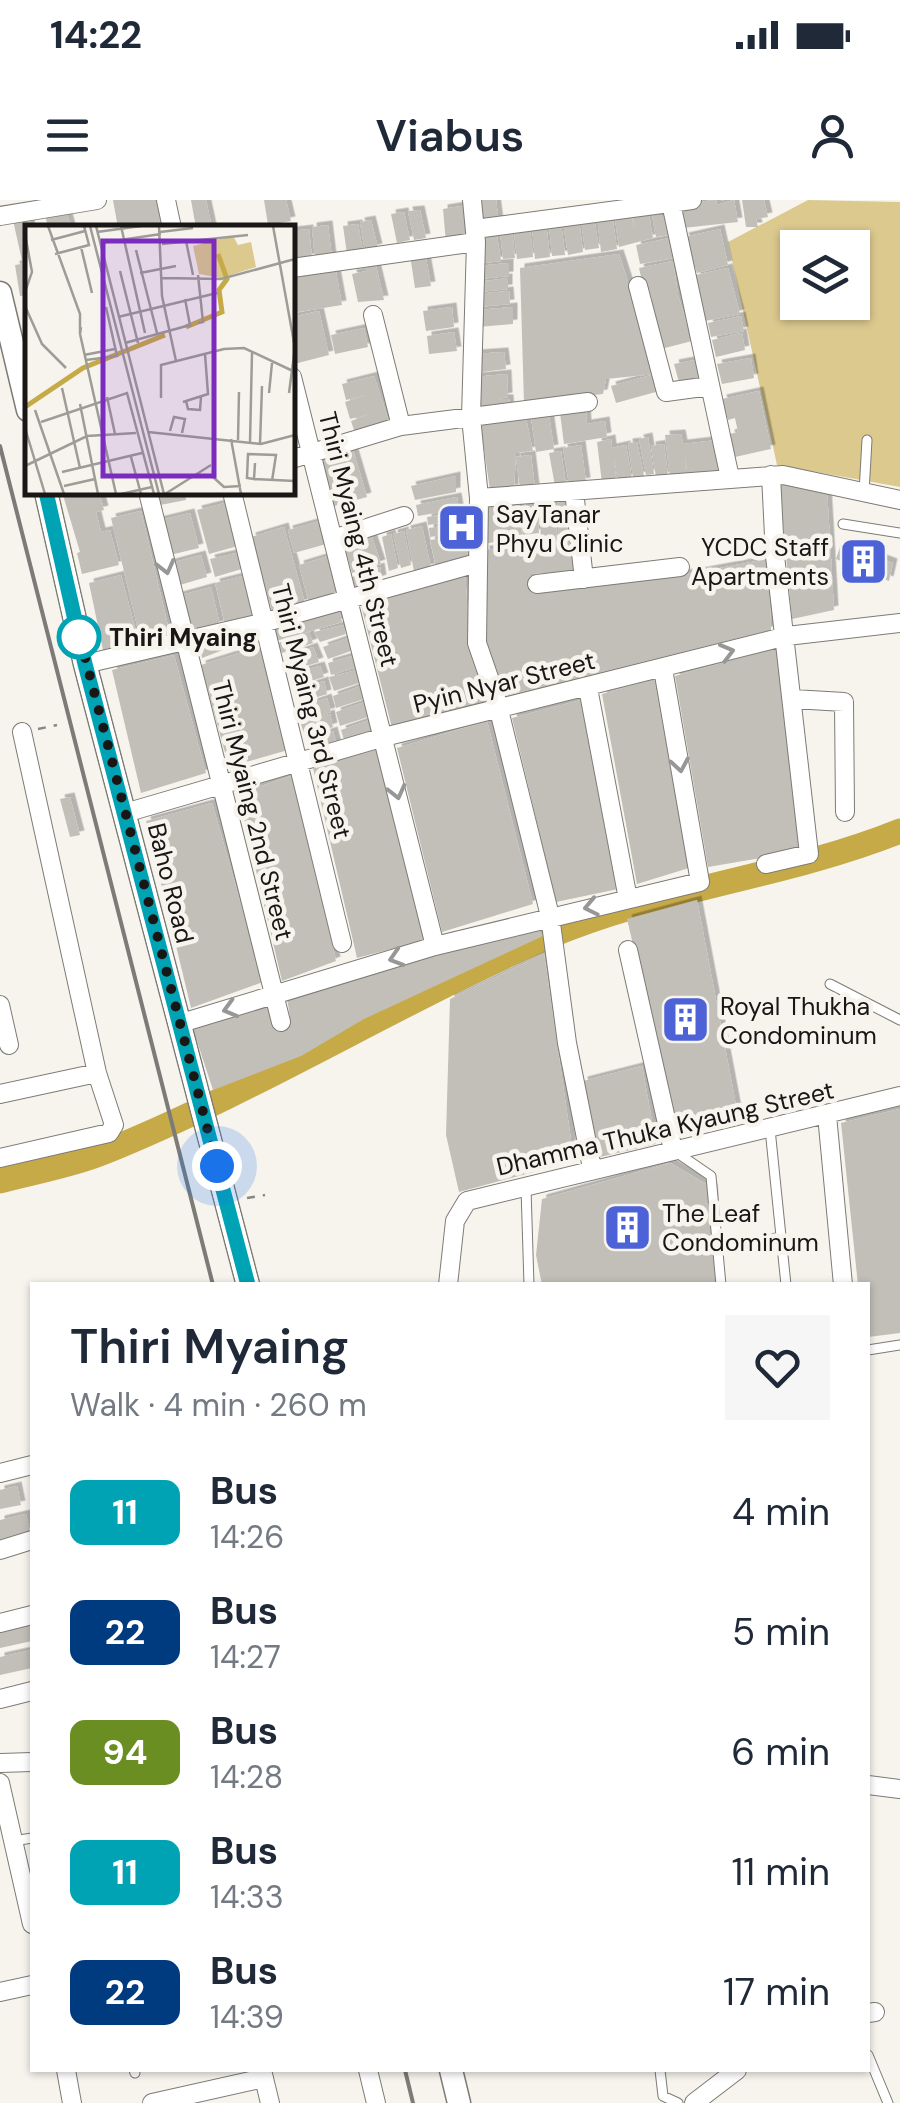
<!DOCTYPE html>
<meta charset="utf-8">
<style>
:root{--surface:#fff;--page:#f6f6f7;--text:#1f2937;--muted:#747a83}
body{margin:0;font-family:"DM Sans",sans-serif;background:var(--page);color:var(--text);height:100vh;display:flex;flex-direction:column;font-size:38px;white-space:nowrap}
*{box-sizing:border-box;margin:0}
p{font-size:32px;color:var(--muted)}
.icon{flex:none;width:55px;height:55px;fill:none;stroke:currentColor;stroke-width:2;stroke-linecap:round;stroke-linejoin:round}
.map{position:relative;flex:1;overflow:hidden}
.panel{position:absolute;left:30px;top:1082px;width:840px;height:790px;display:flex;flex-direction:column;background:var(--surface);border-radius:0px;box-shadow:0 2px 8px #0004}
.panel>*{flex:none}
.badge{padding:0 20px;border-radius:15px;font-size:35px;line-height:65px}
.buttons{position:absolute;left:780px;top:30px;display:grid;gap:20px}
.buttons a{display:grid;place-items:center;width:90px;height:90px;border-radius:0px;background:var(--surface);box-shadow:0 2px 8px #0004;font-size:50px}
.you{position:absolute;width:50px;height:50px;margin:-25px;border:8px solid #fff;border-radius:50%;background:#1a73e8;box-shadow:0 0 0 15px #1a73e833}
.map>.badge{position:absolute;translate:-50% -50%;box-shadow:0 0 0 5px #fff}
.round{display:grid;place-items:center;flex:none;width:105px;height:105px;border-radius:0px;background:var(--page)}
.headline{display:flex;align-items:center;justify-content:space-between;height:170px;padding:0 40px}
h1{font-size:48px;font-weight:600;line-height:75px}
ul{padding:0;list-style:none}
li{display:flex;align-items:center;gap:30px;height:120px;padding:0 40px}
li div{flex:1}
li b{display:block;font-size:38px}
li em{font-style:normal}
li .badge{min-width:110px;font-weight:700;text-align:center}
.status{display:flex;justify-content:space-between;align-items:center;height:70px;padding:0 50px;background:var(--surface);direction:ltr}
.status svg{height:28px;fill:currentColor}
header{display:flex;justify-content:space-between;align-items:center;height:130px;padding:0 40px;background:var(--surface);font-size:45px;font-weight:600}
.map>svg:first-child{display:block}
.green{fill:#dcc98e;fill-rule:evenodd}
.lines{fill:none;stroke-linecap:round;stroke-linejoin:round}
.river{stroke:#c7aa48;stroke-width:25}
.building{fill:#c1bfb8;filter:url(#shadow)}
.service-casing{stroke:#7d7b75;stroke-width:11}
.minor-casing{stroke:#7d7b75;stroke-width:20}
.secondary-casing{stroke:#7d7b75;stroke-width:25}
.path{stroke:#898783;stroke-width:2.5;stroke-dasharray:8 8;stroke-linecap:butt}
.service{stroke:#fff;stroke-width:9}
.minor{stroke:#fff;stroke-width:18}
.secondary{stroke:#fff;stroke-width:22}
.rail{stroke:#7d7b77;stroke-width:4}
.oneway{stroke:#979796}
.line-casing{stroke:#fff;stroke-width:22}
.line{stroke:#00a3b4;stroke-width:15}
.walk{stroke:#181715;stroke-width:10;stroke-dasharray:0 18}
.stop-dot{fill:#fff;stroke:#00a3b4;stroke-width:5}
.labels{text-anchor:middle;stroke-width:9;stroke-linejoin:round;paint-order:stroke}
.poi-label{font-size:25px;fill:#181715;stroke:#f7f4ee;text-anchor:start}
.street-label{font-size:25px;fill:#181715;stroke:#f7f4ee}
.stop-label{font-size:25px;font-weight:bold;fill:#181715;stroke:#f7f4ee;text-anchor:start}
.inset-river{fill:none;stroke:#c7aa48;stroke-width:5}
.inset-road{fill:none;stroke:#9e9c97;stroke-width:2.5}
.view{fill:#7b2cbf;fill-opacity:0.15;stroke:#7b2cbf;stroke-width:5}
.inset-edge{fill:none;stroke:#181715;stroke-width:5}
</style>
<div class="status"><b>14:22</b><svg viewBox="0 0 49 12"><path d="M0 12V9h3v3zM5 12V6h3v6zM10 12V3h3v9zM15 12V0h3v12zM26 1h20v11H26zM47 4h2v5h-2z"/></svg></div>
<header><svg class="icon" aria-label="menu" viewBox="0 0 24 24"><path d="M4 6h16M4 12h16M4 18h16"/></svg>Viabus<svg class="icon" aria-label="person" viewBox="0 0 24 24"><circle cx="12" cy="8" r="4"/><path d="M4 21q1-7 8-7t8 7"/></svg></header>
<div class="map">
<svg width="900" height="1903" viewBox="0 0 900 1903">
<defs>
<filter id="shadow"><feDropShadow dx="4.5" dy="-4.5" stdDeviation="0" flood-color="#0004"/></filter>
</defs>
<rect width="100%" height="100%" fill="#f7f4ee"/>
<path class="green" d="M808 0 900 2V287L777 265 728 42ZM798 48H852V102H798Z"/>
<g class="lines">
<path class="river" d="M0 981C33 972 70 966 102 953 254 892 395 804 545 738 659 689 785 677 900 631"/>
</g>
<path class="building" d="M113 0H163L168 28H118Z
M191 0H206L212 28H196Z
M264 0H286L291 21 268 25Z
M475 0H496L499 23 477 26Z
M716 0 717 5 734 0 738 22 683 28 680 4Z
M742 0H764L768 17 756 19 758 27H746Z
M468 5 471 40 446 43 443 9Z
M663 8 669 35 656 37 651 9Z
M648 9 653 38 619 47 614 13 631 11 634 30 633 11Z
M66 10 71 28H48L45 14Z
M420 10 426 38 414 40 408 11Z
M404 12 410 40 397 43 391 14Z
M612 14 617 49 601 52 597 15Z
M31 16 28 61H22L13 20Z
M594 18 599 48 585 50 581 19Z
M579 19 583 52 568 55 563 22Z
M371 20 378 48 365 51 360 22Z
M561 22 565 55 552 56 549 24Z
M546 23 550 57 535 59 532 26Z
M358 24 363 52 347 54 343 26Z
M328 25 332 58 315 59 312 27Z
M309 29 312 58 292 60V31Z
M530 29 533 57 517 59 514 31Z
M720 29 728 65 697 73 684 37Z
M496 30 501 61 484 63 481 32Z
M512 30 515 58 503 59 500 31Z
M670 38 674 58 640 64 636 45Z
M425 53 431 86 415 88 410 55Z
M619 54 663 190 616 203 611 186 655 174 606 179 603 194 524 203 520 68Z
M673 61 678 95 692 141 661 149 648 101 652 100 649 89 644 90 639 68Z
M375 62 384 100 358 102 352 74 367 71 365 64Z
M28 63V95L20 96 15 65Z
M509 63V76L478 79V66Z
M335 67 342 105 292 113V77Z
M728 68 740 114 705 121 695 75Z
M508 78V89L478 92V82Z
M509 91 510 104 478 107 477 94Z
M452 107 454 127 426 131 423 111Z
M513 107V124L478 127 477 110Z
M319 111 329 155 294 164 292 117Z
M741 116 744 131 711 137 708 123Z
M364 128 368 147 335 154 331 135Z
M454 132 457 151 429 154 427 136Z
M742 133 745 150 716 157 712 140Z
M504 152 506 169 475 173V154Z
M751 158 754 178 722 184 717 164Z
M700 159 705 184 681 190 674 164Z
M507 174 508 197 497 199H509L510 211 477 212 475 177Z
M374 176 390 225 356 236 351 221 370 214 350 219 345 202 366 195 346 200 342 184Z
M759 191 771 249 735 257 730 234 738 232 735 218 728 220 722 199Z
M586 211 587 224 605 221 607 237 564 244 560 213Z
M525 214 533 251 516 253 514 289 490 290 480 221Z
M549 215 554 249 536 252 531 217Z
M681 234 683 244 717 240 724 274 688 277 685 256 686 277 670 278 665 235Z
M648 237 654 274 646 275 639 239Z
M611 239 612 248 626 245 632 279 618 281 614 257 616 281 602 283 597 242Z
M637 242 644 276 633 277 628 243Z
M351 243 367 297 331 307 315 255Z
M664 244 668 276 656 277 651 246Z
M581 245 586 282 569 284 563 248Z
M561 251 566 285 555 286 549 253Z
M531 255 535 288 520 289 516 257Z
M456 276V292L415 300 411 286Z
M779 282 827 289 834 410 792 419Z
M73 292H99L104 310 96 312 101 332 110 330 119 365 82 374 77 353 80 352 63 295Z
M153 292H185L186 300 155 306Z
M457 297 459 309 418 316 416 305Z
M571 301 574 336H559L557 302Z
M225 303 238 346 209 354 197 310Z
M519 303 522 338 483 344 485 306Z
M554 303 557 339 541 340 539 305Z
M521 305H537L539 333 523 335Z
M141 311 171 439 142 446 111 318Z
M459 312 460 320 428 325 427 317Z
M190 313 199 348 166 356 157 321Z
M324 320 330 343 294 353 288 330Z
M463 323 465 332 430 337 429 328Z
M422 326 431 368 414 371 406 330Z
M284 327 305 403 272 412 251 337Z
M404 331 411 365 401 368 393 334Z
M391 334 398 368 389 371 382 337Z
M465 335 468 360 436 367 430 340Z
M372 337 381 364 352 373 344 346Z
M573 340 576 371 531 374 530 387 693 373 768 359 771 430 505 496 483 438 485 350Z
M841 344 893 363 889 381 836 359Z
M241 352 245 368 215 377 210 359Z
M201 355 207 377 173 387 167 364Z
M332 355 339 392 308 400 299 365Z
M380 367 382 379 355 389 352 377Z
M465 372 470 449 485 504 392 528 360 401Z
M121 375 140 446 104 455 89 383Z
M247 375 257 415 225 424 215 383Z
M211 387 220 425 187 433 178 396Z
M338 407 342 422 276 441 272 427Z
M343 425 346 434 320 442 314 432Z
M309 432 313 443 282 453 278 443Z
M229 436 231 447 202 458 199 444Z
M348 438 351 451 328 459 323 447Z
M265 445 288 550 229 567 201 465Z
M313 447 319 462 290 471 287 456Z
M778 447 802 651 708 667 675 476Z
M174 455 206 573 141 593 112 470Z
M352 456 357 467 331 475 328 463Z
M320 466 324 477 295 486 291 474Z
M357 470 359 483 334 491 329 477Z
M654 479 689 668 637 684 602 494Z
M324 481 327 494 299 503 295 490Z
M361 486 364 499 336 508 333 496Z
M327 498 331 512 302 521 298 508Z
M581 500 618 689 556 702 512 518Z
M365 502 371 516 340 526 336 512Z
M330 514 333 527 305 537 301 524Z
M370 520 374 536 345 543 341 530Z
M487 521 533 704 442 732 397 548Z
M333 531 337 546 311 553 308 539Z
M377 548 426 740 357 758 313 568Z
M294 575 336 761 282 781 238 594Z
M70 597 80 635 70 637 60 599Z
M212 603 263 782 191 808 146 621Z
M697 700 739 921 678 936 627 719Z
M538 723 543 736 364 819 301 856 213 890 192 826 267 801 273 829 291 825 287 797Z
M544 754 574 961 459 992 446 935 450 799Z
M642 866 656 944 596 958 583 881Z
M900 909V1133L868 1137V1085H858L841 923Z
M670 963 713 988 719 1085H542L536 1055 542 999Z
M17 1286 21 1305 0 1309V1290Z
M26 1314 30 1332 0 1340V1320Z
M32 1421V1441L0 1448V1428Z
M32 1450V1468L0 1475V1457Z"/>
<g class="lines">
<defs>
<path id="service" d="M864 292 867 240
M843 324 900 333
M830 784 900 820
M770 929 786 1085
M676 952 711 976 721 1085
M526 988 529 1085
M741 1045 781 1037
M868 1150 900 1145
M13 1641 32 1638
M868 1855 888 1903
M134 1870 135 1873
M660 1870 663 1896 678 1903"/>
<path id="minor" d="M166 0 172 28
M472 0 476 42 471 217 479 298 477 443 496 498 550 716 567 843 592 968
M671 3 730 278
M0 16 97 0
M475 29 692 0
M292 68 476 42
M638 86 666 192 710 186
M373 115 401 226
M292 177 435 746
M292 259 401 226 588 202
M574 291 584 379
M148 292 281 822
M232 292 342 743
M479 298 783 275 900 300
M333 339 404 316
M537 384 680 367
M85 464 266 422 477 363
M588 488 628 699
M793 499 844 502 845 612
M125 613 384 537 787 436 900 423
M766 664 809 654 775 356 771 275
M628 750 673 950
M0 805 9 845
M178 824 435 746 700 682 663 469
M0 894 97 873
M827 915 843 1085
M0 958 109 933 114 925 97 873 22 532
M448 1085 455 1021 467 1001 900 896
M0 1273 32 1265
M0 1350 32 1340
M0 1423 32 1415
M0 1499 32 1491
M0 1563 32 1562
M0 1583 32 1724
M868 1585 900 1589
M0 1792 32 1785
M868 1813 875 1812
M66 1870 72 1903
M262 1870 270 1903
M368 1870 376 1903
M152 1903 264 1878
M694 1903 737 1870"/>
<path id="secondary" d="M0 93 28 210
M46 292 85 464 248 1085
M451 1870 459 1903"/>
</defs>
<use href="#service" class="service-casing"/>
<use href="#minor" class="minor-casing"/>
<use href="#secondary" class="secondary-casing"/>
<path class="path" d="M38 529 57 525
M247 998 265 995"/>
<use href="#service" class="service"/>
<use href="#minor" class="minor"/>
<use href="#secondary" class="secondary"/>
<path class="rail" d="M0 246 213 1085
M405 1870 413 1903"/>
</g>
<defs><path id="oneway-chevron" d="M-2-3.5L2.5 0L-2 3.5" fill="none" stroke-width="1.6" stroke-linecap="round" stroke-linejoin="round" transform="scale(2.5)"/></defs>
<g class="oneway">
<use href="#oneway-chevron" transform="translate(166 367) rotate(76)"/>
<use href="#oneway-chevron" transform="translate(727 452) rotate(-15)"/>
<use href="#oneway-chevron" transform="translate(680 565) rotate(80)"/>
<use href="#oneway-chevron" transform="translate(397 592) rotate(76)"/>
<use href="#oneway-chevron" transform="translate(591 707) rotate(168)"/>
<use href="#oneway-chevron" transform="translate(396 758) rotate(163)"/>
<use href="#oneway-chevron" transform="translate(230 809) rotate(164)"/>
</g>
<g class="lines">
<defs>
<path id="line" d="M46 292 85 464 248 1085"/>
</defs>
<use href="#line" class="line-casing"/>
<use href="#line" class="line"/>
<path class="walk" d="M79 437 78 430 217 966"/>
</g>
<defs>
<symbol id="hospital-square" viewBox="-11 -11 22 22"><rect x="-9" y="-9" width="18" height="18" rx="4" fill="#4d62d7" stroke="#f7f4ee"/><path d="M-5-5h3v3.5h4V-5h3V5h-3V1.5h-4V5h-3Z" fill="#fff"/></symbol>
<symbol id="building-square" viewBox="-11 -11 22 22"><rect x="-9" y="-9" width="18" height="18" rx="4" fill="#4d62d7" stroke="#f7f4ee"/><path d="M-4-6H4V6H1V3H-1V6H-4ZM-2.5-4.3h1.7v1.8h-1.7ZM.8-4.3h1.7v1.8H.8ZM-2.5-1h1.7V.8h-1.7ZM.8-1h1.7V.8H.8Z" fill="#fff"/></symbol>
</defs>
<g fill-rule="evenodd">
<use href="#hospital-square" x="434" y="300" width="55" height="55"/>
<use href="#building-square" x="836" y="334" width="55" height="55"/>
<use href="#building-square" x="658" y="792" width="55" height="55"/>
<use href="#building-square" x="600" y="1000" width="55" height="55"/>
</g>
<circle class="stop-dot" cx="79" cy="437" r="20"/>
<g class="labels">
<g class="poi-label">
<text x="496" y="323">SayTanar<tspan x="496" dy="29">Phyu Clinic</tspan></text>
<text x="829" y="356" text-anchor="end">YCDC Staff<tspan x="829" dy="29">Apartments</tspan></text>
<text x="720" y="815">Royal Thukha<tspan x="720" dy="29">Condominum</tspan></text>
<text x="662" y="1022">The Leaf<tspan x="662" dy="29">Condominum</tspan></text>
</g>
<g class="street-label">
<text transform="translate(359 339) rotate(76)" y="9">Thiri Myaing 4th Street</text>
<text transform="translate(504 482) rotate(-14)" y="9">Pyin Nyar Street</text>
<text transform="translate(312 511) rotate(76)" y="9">Thiri Myaing 3rd Street</text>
<text transform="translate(253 610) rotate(76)" y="9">Thiri Myaing 2nd Street</text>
<text transform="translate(171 683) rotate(76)" y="9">Baho Road</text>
<text transform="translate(665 928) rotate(-13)" y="9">Dhamma Thuka Kyaung Street</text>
</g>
<g class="stop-label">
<text x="109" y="446">Thiri Myaing</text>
</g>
</g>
<g transform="translate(25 25)">
<rect width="270" height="270" fill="#f7f4ee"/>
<path d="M208 11 213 20 226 17 231 42 196 53 174 49 168 21Z" fill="#dcc98e"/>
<path class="inset-river" d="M161 102 197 87 194 65 202 54 193 29M0 182 58 143 140 110"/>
<path class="inset-road" d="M23 1 55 89V109L56 102M65 1 134 269M71 1 139 269M96 1 120 108M134 1 137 71 151 136M248 1 270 123 264 168M72 7 116 1M135 7 168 3M0 9 7 47 0 67M26 15 60 6M161 16 168 50M75 18 136 9M137 19 223 10M56 22 67 68M111 25 132 108M30 29 64 20 59 1M95 46 113 118M115 48 151 41M137 53 196 54 270 34M0 81 17 119 41 143M93 92 192 68M173 98 178 97 173 50M55 109 91 269M100 118 165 100 160 74M59 130 90 124M61 135 92 131 81 82M37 163 55 243M244 168 247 138M82 172 90 209M136 173V140L199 124 219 123 270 147M161 176 163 184 175 185 176 172M158 177 183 169 180 129M55 179 73 269M10 185 39 269M16 197 102 168 129 269M0 203 20 269M145 206 149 192 160 194 157 208M123 207 236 219 270 210M206 214 216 269M213 215 214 167M225 217 227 128M235 219 237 161M106 232 116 269M230 238 229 254 222 253 223 229 251 230 247 256M0 241 62 211 111 208M37 247 117 228M188 252 199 262 216 261M229 254 270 256M39 261 70 254M96 269 127 262M140 269 186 240"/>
<path class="view" d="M78 16H189V251H78Z"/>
<rect width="270" height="270" class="inset-edge"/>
</g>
</svg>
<div class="buttons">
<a><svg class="icon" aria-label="layers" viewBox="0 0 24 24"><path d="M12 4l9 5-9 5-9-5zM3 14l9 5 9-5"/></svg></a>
</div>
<div class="you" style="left:217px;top:966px"></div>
<section class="panel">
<div class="headline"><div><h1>Thiri Myaing</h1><p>Walk · 4 min · 260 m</p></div><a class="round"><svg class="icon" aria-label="heart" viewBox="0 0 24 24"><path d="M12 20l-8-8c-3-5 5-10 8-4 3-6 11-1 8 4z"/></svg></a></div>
<ul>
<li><span class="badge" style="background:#00a3b4;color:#fff">11</span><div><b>Bus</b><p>14:26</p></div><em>4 min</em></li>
<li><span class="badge" style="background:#003b80;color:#fff">22</span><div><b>Bus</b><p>14:27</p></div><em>5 min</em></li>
<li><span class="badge" style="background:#6b8e23;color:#fff">94</span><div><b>Bus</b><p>14:28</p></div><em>6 min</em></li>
<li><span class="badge" style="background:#00a3b4;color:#fff">11</span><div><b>Bus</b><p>14:33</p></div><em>11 min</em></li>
<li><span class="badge" style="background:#003b80;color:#fff">22</span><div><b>Bus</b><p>14:39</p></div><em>17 min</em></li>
</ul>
</section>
</div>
